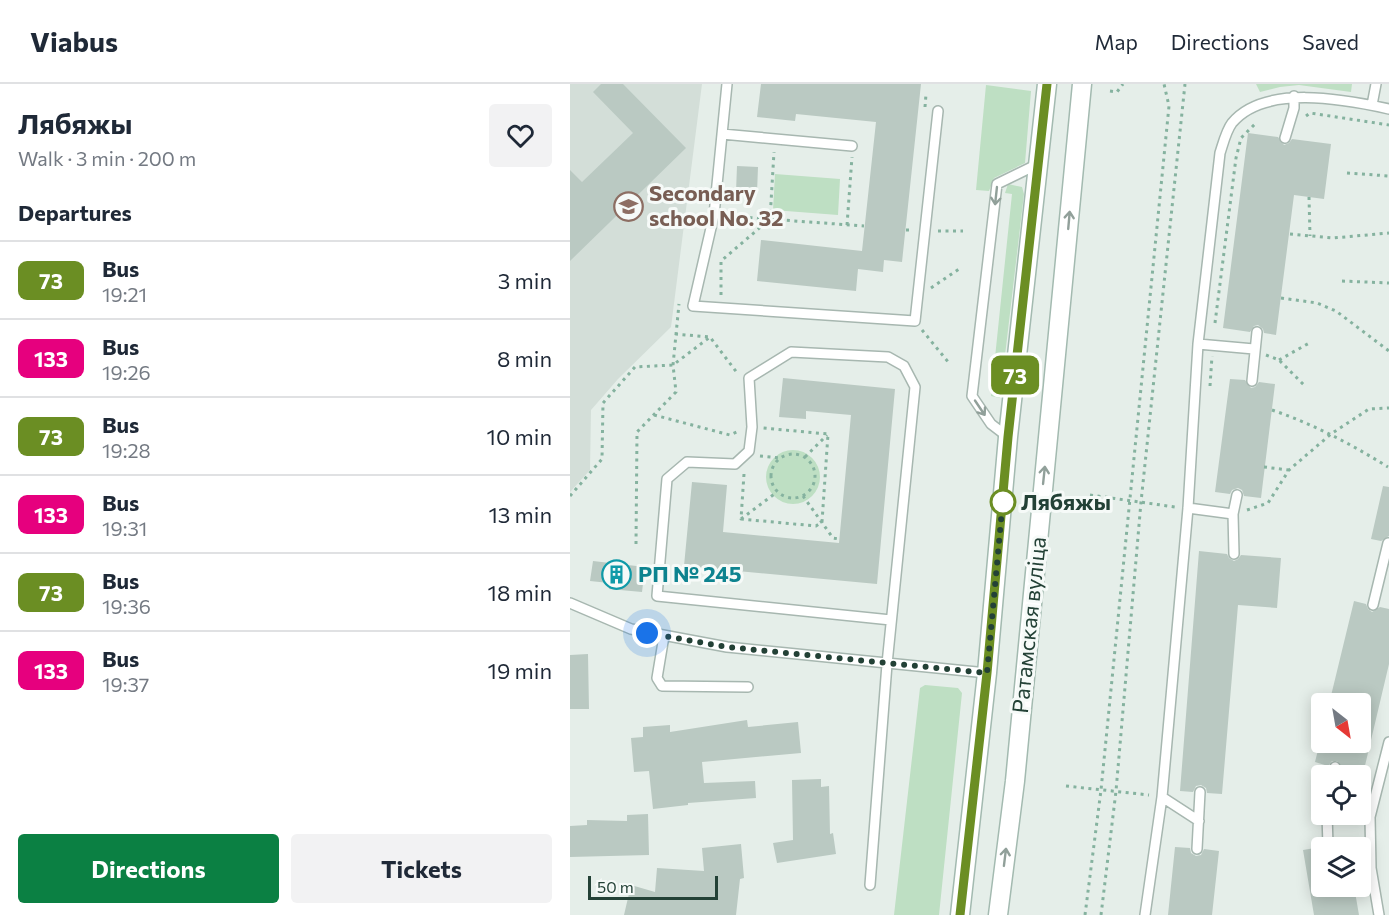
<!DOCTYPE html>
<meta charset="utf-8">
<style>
:root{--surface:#fff;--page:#f2f2f3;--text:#1f2937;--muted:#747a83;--line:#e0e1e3;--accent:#0b8043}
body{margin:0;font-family:Commissioner,sans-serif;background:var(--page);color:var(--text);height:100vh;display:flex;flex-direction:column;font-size:22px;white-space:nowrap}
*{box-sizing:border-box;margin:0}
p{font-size:20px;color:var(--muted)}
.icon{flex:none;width:33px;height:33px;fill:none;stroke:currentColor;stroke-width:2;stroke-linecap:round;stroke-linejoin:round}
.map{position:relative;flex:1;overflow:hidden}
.sheet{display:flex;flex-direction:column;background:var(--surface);width:570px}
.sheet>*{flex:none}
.badge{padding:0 12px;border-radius:9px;font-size:21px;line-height:39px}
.needle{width:39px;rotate:149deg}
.controls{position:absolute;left:741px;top:609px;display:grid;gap:12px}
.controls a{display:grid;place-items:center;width:60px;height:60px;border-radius:6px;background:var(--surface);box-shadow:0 3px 15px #0003;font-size:30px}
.scale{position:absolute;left:18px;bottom:15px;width:130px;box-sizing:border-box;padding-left:6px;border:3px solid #234136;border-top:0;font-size:16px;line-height:21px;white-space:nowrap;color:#234136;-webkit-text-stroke:4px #f6faf8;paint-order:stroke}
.you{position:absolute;width:30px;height:30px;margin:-15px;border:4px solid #fff;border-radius:50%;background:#1a73e8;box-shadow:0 0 0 9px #1a73e833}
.map>.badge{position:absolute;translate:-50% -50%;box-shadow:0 0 0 3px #fff}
h2{padding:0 18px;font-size:22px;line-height:54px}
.round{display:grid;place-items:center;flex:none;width:63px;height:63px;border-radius:6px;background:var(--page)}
.overview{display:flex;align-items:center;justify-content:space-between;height:102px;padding:0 18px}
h1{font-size:28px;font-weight:700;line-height:45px}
.button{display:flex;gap:12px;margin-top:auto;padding:12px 18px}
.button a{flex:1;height:69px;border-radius:6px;background:var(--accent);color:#fff;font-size:24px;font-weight:700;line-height:69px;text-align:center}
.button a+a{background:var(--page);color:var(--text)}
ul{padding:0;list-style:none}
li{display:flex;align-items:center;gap:18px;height:78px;padding:0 18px;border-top:2px solid var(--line)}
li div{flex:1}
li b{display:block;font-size:22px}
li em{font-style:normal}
li .badge{min-width:66px;font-weight:700;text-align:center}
header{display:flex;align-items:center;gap:36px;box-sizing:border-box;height:84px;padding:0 30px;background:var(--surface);border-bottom:2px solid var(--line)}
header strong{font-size:28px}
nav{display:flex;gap:33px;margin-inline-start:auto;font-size:21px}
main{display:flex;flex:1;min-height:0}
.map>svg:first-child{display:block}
.built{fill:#d3ded8}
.green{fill:#bedfc3}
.building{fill:#bac9c2}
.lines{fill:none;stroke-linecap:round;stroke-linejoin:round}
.lane-casing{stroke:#a7b7b0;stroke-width:12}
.secondary-casing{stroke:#a3bab0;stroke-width:21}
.path{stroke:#85b29f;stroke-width:3;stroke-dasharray:3 4.5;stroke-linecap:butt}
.lane{stroke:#fff;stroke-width:9}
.secondary{stroke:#fff;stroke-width:18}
.oneway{stroke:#91a09a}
.line-casing{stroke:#fff;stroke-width:14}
.line{stroke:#6b8e23;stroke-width:9}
.walk{stroke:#234136;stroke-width:6;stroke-dasharray:0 10.8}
.stop-dot{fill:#fff;stroke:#6b8e23;stroke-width:3}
.labels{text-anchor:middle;stroke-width:6;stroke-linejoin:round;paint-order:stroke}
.education-label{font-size:22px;font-weight:bold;fill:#785e54;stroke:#f6faf8;text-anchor:start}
.stop-label{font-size:22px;font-weight:bold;fill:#234136;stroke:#f6faf8;text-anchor:start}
.culture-label{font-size:22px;font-weight:bold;fill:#0d838f;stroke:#f6faf8;text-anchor:start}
.street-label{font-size:22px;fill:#234136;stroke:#f6faf8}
</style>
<header>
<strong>Viabus</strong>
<nav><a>Map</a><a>Directions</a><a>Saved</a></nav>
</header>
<main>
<section class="sheet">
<div class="overview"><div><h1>Лябяжы</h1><p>Walk · 3 min · 200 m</p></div><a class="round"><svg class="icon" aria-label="heart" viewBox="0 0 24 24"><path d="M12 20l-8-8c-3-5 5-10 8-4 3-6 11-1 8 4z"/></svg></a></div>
<h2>Departures</h2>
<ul>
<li><span class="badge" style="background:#6b8e23;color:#fff">73</span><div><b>Bus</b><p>19:21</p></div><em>3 min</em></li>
<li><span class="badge" style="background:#e6007e;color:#fff">133</span><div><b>Bus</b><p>19:26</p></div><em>8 min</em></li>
<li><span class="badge" style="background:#6b8e23;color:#fff">73</span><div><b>Bus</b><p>19:28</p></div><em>10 min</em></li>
<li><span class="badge" style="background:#e6007e;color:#fff">133</span><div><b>Bus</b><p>19:31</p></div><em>13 min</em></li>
<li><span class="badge" style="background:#6b8e23;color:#fff">73</span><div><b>Bus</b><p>19:36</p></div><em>18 min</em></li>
<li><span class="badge" style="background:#e6007e;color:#fff">133</span><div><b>Bus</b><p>19:37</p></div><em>19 min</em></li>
</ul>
<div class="button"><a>Directions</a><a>Tickets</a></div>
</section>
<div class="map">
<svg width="819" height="831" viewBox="0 0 819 831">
<rect width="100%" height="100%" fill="#e5eee9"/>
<path class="built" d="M0 0H132L101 243 48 295 21 326 20 386 0 408Z"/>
<path class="green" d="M686 0H782L781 8 729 1 710 3 690 8Z
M416 1 461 7 455 79 424 94 419 107 406 106Z
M205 90 270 95 268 131 203 126Z
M438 100 452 103 454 110 430 314 421 312 442 110 435 109Z
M196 393a27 27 0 1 1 54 0a27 27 0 1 1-54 0Z
M355 601 388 604 392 609 369 831H324L350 604Z"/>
<path class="building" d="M31 0H53L116 64 0 177V86L12 98 63 49 23 8Z
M191 0H351L332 178 314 176 313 188 288 185 286 207 187 197 191 156 292 167 306 38 226 30 225 37 187 33Z
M678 49 708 53 714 61 719 59 722 55 761 60 754 115 724 111 706 251 694 249 693 245 688 241 684 242 680 248 653 244Z
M167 82 188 83 187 109 166 108Z
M213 294 325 305 307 500 114 482 122 398 157 401 153 448 269 459 281 331 236 327V335L209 333Z
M660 295 675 296 681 304 685 303 689 298 705 300 691 414 674 412 672 406 668 404 662 406 660 410 645 408Z
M813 402 819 403V452L811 457 801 455Z
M629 467 657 470 659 474 664 477 668 475 671 471 711 474 707 524 668 521 652 710 637 709 636 704 631 701 626 702 623 708 610 707Z
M23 477 75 483 72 508 39 505V499L20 497Z
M784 517 796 520 798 525 802 528 810 523 819 525V580L793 690 772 685 767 677H762L758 682 745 678 750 658H790V620H759Z
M18 570 19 625H0V571Z
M177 636 178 643 228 638 231 669 132 678 134 699 185 697 186 714 118 719V721L83 725 79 687 64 688 61 654 73 653V643L100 641V648Z
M251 695V703L259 702 260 750 263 749 266 770 207 779 203 759 223 756 222 696Z
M78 730 79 771 0 773V742L17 741V736L57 737V731Z
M171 760 174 794 170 795 166 831H54L61 801 85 808 87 784 134 787 132 764Z
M605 763 620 764 621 769 626 772 631 771 634 765 649 767 642 831H598Z
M751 763 752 802H784L789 831H744L733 766Z"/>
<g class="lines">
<defs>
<path id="lane" d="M157 0 144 131 123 222 345 237 368 27
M802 21 806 0
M152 50 282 62
M715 54 724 24V12
M628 260 684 265
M682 297 687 248
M438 353 421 340 402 312 427 100 468 80
M618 424 663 430
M664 470 663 430 667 411
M0 519 61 545 157 563 417 589
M803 521 818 459
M94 552 87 594 92 602 178 603
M763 692 765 683
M592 713 629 737
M757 730 758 762
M770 730 800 733
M627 765 630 708
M300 801 317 580 345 303 334 282 318 273 221 268 179 294 182 343 179 367 165 380 117 378 97 395 87 512 321 536
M575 831 592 713 618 424 628 260 650 69C653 60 656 47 662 39 694 0 774 15 819 25
M809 831 801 784 800 733 819 658"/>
<path id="secondary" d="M390 831 417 589 438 353 477 0
M428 831 445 697 512 0"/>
</defs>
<use href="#lane" class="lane-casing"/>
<use href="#secondary" class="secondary-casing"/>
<path class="path" d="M540 7 547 8 553 0
M355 23 356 10
M736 32 740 29 819 41
M777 89 819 92
M739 113 740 152
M157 132 294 142
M277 141 282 73
M336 146H343
M368 147H393
M720 150 763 154 819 149
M772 197 819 199
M361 204 389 185
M151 211V177L200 135 204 68
M711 214 747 219 766 227 819 267
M645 239 666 74 671 54 687 38
M352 246 379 279
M105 250 140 253 168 290
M696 271 709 276 734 301
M709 276 741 258
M640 302 642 272
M702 326C743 340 781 360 818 383
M84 331 160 351 169 347
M201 392a22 22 0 1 1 44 0a22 22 0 1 1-44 0Z
M190 372 210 374
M235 373 257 351
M694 383 719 386
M174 390 171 435 246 442 252 438 258 350 193 344
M520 411 605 423
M0 412 32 375 33 319 65 283 103 281 140 253
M233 412 263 454 269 455
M677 426 698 419 719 386 761 350 799 325 819 324
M171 435 207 408
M66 460 67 348 106 308 103 281 109 220
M496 702 579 711
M515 831 531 706 599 22 594 0
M531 831 546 707 571 418 615 0"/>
<use href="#lane" class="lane"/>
<use href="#secondary" class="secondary"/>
</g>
<defs><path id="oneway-shaft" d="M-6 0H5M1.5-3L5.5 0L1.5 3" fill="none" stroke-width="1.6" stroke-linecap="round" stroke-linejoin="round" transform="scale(1.5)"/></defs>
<g class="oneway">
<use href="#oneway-shaft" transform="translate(426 112) rotate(96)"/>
<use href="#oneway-shaft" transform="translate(499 136) rotate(-85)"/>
<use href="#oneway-shaft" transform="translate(410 324) rotate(56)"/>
<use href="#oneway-shaft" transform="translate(474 391) rotate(-84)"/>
<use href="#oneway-shaft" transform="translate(435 773) rotate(-83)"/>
</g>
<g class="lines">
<defs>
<path id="line" d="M390 831 417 589 438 353 477 0"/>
</defs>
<use href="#line" class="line-casing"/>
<use href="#line" class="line"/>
<path class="walk" d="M77 549 157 563 417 589 433 415V418"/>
</g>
<defs>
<symbol id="school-ring" viewBox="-11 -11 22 22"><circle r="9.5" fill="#f6faf8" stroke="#8d6e63" stroke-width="1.5"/><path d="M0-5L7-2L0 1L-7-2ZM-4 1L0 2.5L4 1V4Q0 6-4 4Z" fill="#8d6e63"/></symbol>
<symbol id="building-ring" viewBox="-11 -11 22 22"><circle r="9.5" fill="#f6faf8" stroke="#0f9aa8" stroke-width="1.5"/><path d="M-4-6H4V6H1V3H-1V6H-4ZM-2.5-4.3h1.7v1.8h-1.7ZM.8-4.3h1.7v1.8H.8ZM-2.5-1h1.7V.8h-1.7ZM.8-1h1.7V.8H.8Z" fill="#0f9aa8"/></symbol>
</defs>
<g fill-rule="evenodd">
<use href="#school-ring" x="42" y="106" width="33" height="33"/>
<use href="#building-ring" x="30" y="474" width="33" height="33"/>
</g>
<circle class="stop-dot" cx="433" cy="418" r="12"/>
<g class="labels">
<g class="education-label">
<text x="79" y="117">Secondary<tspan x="79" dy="25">school No. 32</tspan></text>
</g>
<g class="stop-label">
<text x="451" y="426">Лябяжы</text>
</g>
<g class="culture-label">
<text x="68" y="498">РП № 245</text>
</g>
<g class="street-label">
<text transform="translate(459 541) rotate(-84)" y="8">Ратамская вуліца</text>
</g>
</g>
</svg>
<div class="controls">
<a><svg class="needle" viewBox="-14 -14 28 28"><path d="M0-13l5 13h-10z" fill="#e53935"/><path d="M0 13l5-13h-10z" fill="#747a83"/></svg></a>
<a><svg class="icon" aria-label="locate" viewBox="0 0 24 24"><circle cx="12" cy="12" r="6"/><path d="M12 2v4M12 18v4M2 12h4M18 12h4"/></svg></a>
<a><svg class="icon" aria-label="layers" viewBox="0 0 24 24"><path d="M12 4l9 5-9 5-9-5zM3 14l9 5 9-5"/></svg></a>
</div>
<div class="scale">50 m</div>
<div class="you" style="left:77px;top:549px"></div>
<b class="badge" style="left:445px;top:291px;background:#6b8e23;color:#fff">73</b>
</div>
</main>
